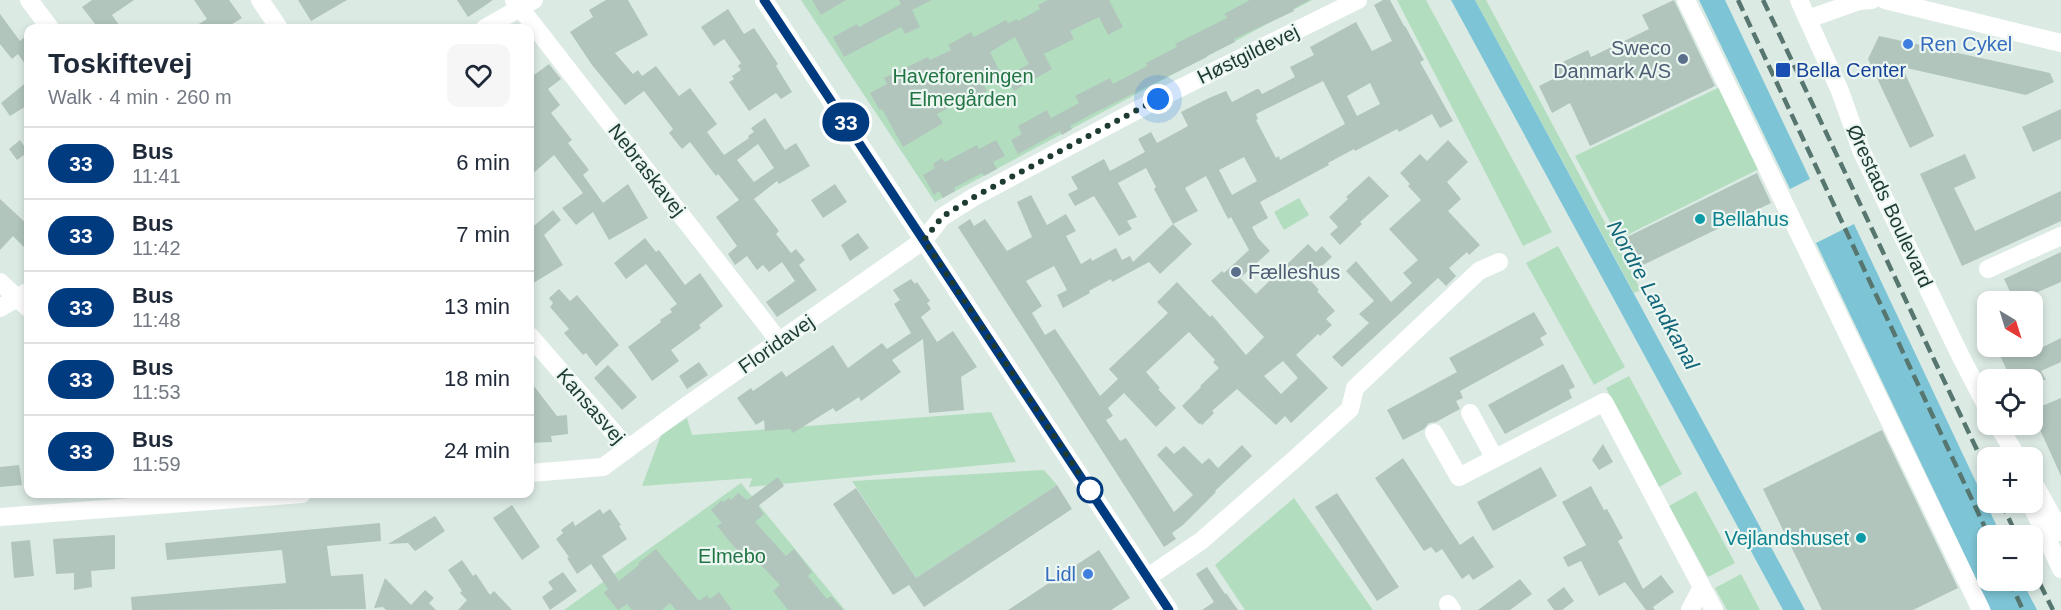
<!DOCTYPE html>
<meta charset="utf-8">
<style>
:root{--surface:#fff;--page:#f6f6f7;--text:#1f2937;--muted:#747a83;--line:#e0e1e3}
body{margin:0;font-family:Arial,sans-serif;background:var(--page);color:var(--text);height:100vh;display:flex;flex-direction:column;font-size:22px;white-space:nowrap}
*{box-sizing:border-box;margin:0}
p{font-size:20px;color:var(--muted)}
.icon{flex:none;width:33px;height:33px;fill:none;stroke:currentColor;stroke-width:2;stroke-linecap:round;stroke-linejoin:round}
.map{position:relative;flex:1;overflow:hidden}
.panel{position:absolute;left:24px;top:24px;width:510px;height:474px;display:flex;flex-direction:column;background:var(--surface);border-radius:12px;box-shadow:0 3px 9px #0003}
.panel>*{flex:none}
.badge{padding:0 12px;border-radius:20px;font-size:21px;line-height:39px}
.needle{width:39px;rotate:142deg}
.controls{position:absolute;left:1977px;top:291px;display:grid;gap:12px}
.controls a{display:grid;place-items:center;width:66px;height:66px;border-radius:12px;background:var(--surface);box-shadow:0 3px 9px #0003;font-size:30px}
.you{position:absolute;width:30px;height:30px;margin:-15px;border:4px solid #fff;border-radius:50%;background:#1a73e8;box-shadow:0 0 0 9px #1a73e833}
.map>.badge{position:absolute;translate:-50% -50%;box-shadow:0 0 0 3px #fff}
.round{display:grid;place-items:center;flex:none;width:63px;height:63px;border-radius:12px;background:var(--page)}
.headline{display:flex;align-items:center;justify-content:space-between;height:102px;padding:0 24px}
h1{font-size:28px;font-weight:600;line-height:45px}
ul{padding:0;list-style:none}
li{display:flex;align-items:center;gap:18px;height:72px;padding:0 24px;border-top:2px solid var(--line)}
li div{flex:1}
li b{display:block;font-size:22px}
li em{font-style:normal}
li .badge{min-width:66px;font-weight:700;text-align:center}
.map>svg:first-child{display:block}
.green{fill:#b2debf}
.water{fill:#7dc5d6}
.building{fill:#b1c5bd;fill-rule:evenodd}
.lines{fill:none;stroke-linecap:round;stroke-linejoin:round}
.minor{stroke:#fff;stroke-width:18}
.rail{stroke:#56766f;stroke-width:4.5;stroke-dasharray:12 6;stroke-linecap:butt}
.line-casing{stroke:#fff;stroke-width:14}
.line{stroke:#003b80;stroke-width:9}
.walk{stroke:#1d3a33;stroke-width:6;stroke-dasharray:0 10.8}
.shop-dot{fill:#3f7fe0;stroke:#ecf7f2;stroke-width:2}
.service-dot{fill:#5c6f8a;stroke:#ecf7f2;stroke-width:2}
.transit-dot{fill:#1a4fb4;stroke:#ecf7f2;stroke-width:2}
.culture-dot{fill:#0f9aa8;stroke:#ecf7f2;stroke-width:2}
.stop-dot{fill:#fff;stroke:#003b80;stroke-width:3}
.labels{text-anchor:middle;stroke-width:4.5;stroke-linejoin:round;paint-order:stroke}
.shop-label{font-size:20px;fill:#366cbe;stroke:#ecf7f2;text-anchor:start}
.service-label{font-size:20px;fill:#4e5e75;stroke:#ecf7f2;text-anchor:end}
.street-label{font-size:20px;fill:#1d3a33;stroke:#ecf7f2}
.transit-label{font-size:20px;fill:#164399;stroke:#ecf7f2;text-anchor:start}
.park-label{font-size:20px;fill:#237445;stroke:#ecf7f2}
.culture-label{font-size:20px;fill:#0d838f;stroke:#ecf7f2;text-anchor:start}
.water-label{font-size:21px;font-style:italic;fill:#12667a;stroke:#ecf7f2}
</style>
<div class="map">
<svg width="2061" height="610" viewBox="0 0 2061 610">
<rect width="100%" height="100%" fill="#dceae4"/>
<path class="green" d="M801 0H1312L935 202Z
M1397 0H1426L1552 232 1523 246Z
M1475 0H1486L1641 290 1634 293Z
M1720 87 1759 169 1619 239 1575 156Z
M1299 198 1309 215 1284 230 1274 212Z
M1558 246 1625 367 1594 385 1526 263Z
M1629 376 1682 474 1659 487 1606 388Z
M991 412 1016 462 749 487 752 478 642 486 661 435 687 418 692 435Z
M1044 470 1057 485 916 578 852 481Z
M741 483 845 610H564Z
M1696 491 1735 563 1708 577 1669 506Z
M1294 498 1373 610H1245L1215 565Z
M1741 574 1760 610H1727L1715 588Z"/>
<path class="water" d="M1451 0H1475L1805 610H1783Z
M1699 0H1725L1810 179 1790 189Z
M1854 224 2001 535 1988 536V580L2022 581 2037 610H1991L1816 243Z"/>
<path class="building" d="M92 0H134L112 15 121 28H98L82 7Z
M194 0H229L242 18 226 28H192L207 19Z
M298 0H347L311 21Z
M457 0H493L468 17Z
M606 0H628L648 35 615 53 633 74 638 70 642 76 656 66 679 96 690 88 717 124 707 132 724 155 749 138 748 136 754 132 751 128 765 118 785 150 796 143 810 166 779 184 777 181 754 199 779 231 776 234 791 253 796 249 805 260 799 265 817 290 777 317 766 302 795 281 782 262 769 272 763 265 757 270 747 256 735 265 728 254 737 246 716 217 739 200 718 174 716 176 690 142 682 149 669 133 673 129 644 91 625 105 592 65 570 32 593 17 589 10ZM758 144 774 168 754 182 737 160Z
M812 0H846L821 15Z
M899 0H932L912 10 920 27 905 34 901 27 844 57 833 37 857 24 859 27 901 4Z
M1048 0H1109L1123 27 1108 35 1099 17 1070 31 1074 39 1044 54 1052 69 1014 91 1006 77 1029 64 1015 37 990 52 1001 74 983 84 987 91 963 105 961 101 937 114 943 123 903 147 882 109 880 111 870 93 887 84 884 78 928 57 930 60 951 50 948 45 971 32 974 37 1006 20 1008 23 1017 19 1018 21 1040 9 1038 5Z
M1250 0H1310L1293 9 1294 11 1234 39 1235 42 1207 56V57L1090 115 1070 126 1072 129 1062 135 1060 131 1018 154 1011 140 1022 134 1018 126 1047 110 1051 118 1079 103 1075 96 1110 78 1113 84 1147 66 1146 63 1177 47 1175 44 1227 18 1224 14Z
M1383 0H1390L1404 26H1405L1424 60 1420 62 1453 121 1440 128 1432 114 1399 132 1397 129 1355 151 1354 149 1328 163 1329 165 1260 202 1268 218 1252 227 1258 238 1270 251 1240 278 1256 294 1308 244 1316 252 1322 246 1332 257 1313 274 1315 277 1311 281 1319 290 1317 291 1335 311 1326 319 1332 325 1320 336 1318 334 1296 355 1328 388 1291 423 1285 416 1276 425 1237 389 1212 411 1214 413 1202 425 1200 423 1199 424 1182 406 1201 387 1200 386 1219 368 1213 362 1215 360 1189 332 1146 372 1160 388 1158 389 1176 408 1156 427 1124 393 1108 408 1113 416 1106 420 1120 441 1126 438 1174 512 1193 495 1157 455 1166 446 1174 454 1184 446 1202 464 1209 458 1218 468 1242 445 1252 456 1215 491 1216 492 1183 525 1172 533 1176 539 1164 547 958 227 970 219 974 226 985 219 1007 251 1032 237 1017 202 1031 195 1047 225 1066 214 1076 231 1066 236 1081 264 1091 258 1092 261 1116 248 1122 260 1130 256 1133 262 1173 224 1154 189 1156 187 1146 168 1118 183 1137 217 1127 221 1132 229 1119 236 1094 196 1075 206 1068 194 1078 189 1071 177 1104 159 1110 171 1145 152 1138 139 1151 132 1157 143 1188 126 1181 112 1209 98 1226 91 1232 102 1257 89H1259L1262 94 1295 77 1290 67 1314 55 1310 47 1356 22 1372 51 1392 41 1374 5ZM1323 81 1345 124 1280 160 1279 156 1276 158 1256 120 1258 119 1256 114ZM1370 83 1380 104 1357 116 1347 96ZM1244 157 1257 181 1232 195 1219 170ZM1206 176 1228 219 1231 217 1249 250 1224 273 1222 271 1211 281 1264 337 1246 355 1212 315 1210 317 1177 282 1157 302 1168 313 1109 369 1118 379 1100 396 1055 329 1045 335 1032 313 1042 306 1026 281 1054 266 1067 290 1057 295 1063 308 1090 293 1089 291 1111 279 1112 282 1149 262 1160 274 1192 244 1173 224 1198 211 1185 188ZM1283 361 1298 378 1281 394 1264 376Z
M1674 0 1715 86 1590 146 1570 103 1552 113 1539 86 1557 77 1552 67 1588 50 1591 57 1649 29 1642 15Z
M728 9 744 34 754 28 778 64 776 66 792 92 781 99 776 93 749 111 729 82 734 79 732 76 741 70 738 66 741 63 724 39 714 46 701 27Z
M0 14 20 41 28 34V68L18 54 12 59 0 44Z
M1879 36 2050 73 2054 82 2026 95 1902 67 1934 136 1910 148 1868 59Z
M549 64 561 79 548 89 560 105 551 113 572 140 568 143 589 170 583 175 603 203 628 184 648 218 609 240 593 212 576 225 562 208 583 193 554 155 530 176V78Z
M28 81V105L10 116 1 103Z
M2061 109V139L2033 152 2022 127Z
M20 140 28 152 17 160 9 149Z
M996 140 1005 156 993 162 997 169 984 176 982 173 954 188 955 191 943 198 939 191 934 195 923 175 935 168 933 164 942 158 945 162 977 145 979 149Z
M1448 140 1468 162 1447 182 1461 199 1448 211 1480 245 1469 255 1467 252 1449 268 1456 276 1446 286 1438 278 1342 367 1332 357 1369 323 1359 314 1374 301 1346 271 1356 261 1391 302 1412 283 1403 273 1418 260 1389 229 1421 200 1408 186 1410 184 1400 173 1420 154 1427 161Z
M1965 154 1976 178 1954 188 1975 231 2061 191V221L1962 266 1920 174Z
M1757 173 1771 203 1639 267 1625 238Z
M1369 176 1389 196 1360 222 1362 224 1340 245 1330 234 1338 227 1329 217 1348 199 1346 197Z
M835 184 847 202 823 218 811 200Z
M0 199 28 225V251L13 236 0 250Z
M553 210 561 220 544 235 563 265 530 285V229Z
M858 233 869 248 850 261 841 245Z
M645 238 656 252 659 250 685 285 700 273 723 306 699 325 701 328 671 350 679 361 652 381 628 347 661 322 660 320 672 312 670 309 677 304 646 264 626 279 614 263Z
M2061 252V282L2015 302 2004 279Z
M911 279 915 284 917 282 930 301 927 303 931 309 921 317 937 342 953 331 977 367 961 377 964 410 929 413 923 339 892 360 901 372 861 401 859 397 836 412 833 408 793 433 790 429 765 431 764 420 756 425 737 398 751 388 753 391 782 371 786 377 833 345 848 368 882 343 887 349 911 333 894 304 900 300 893 290Z
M559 289 570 301 577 295 619 345 596 366 586 353 583 355 564 333 569 329 550 307 553 303 549 298Z
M1534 312 1547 334 1540 338 1544 345 1460 391 1463 398 1456 401 1460 409 1436 422 1429 423 1424 429 1403 440 1387 410 1457 372 1449 358Z
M2061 338V362L2041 371 2046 380H2011L1996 346H2028L2031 353Z
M699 362 708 375 687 389 679 376Z
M1563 364 1575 387 1569 390 1572 398 1505 434 1488 405Z
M608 365 637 397 622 410 594 378Z
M530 381 557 416 567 415 568 434 551 436 552 442 530 443Z
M2061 398V476L2032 412V410Z
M1882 430 1958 588 1913 610H1822L1763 489Z
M1603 444 1613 462 1599 470 1592 460Z
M1403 458 1460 545 1473 536 1494 567 1473 580 1469 574 1462 579 1442 549 1436 553 1431 547 1424 551 1375 478Z
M19 465 22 485 0 487V467Z
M1541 467 1557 496 1493 531 1477 502Z
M778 477 784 486 758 506 764 514 755 522 786 556 794 549 812 572 808 576 827 599 831 596 843 610H788L773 591 780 585 753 557 747 562 717 526 722 523 711 510 722 500 723 502 729 498 731 500 738 493 747 500Z
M1057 485 1072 509 924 607 909 585 893 595 833 504 856 488 916 578Z
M1591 486 1604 510 1607 509 1623 538 1618 541 1643 589 1661 575 1674 592 1653 607 1655 610H1646L1625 582 1599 596 1581 561 1568 567 1563 557 1586 545 1562 502Z
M1337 493 1399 587 1377 601 1315 507Z
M512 505 540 547 522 560 493 518Z
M600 509 603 514 610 509 621 525 619 526 627 539 602 556 619 581 639 565 638 563 656 549 699 601 707 595 710 599 719 592 732 610H676L670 603 662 610H632L627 604 618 610 604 593 608 589 591 564 577 574 567 558 569 557 556 539 563 533 561 530 573 521 575 526Z
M435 516 445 531 420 548 415 551 408 543 388 544Z
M380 523 381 541 327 546 331 576 363 574 366 609 132 610 131 597 286 583 282 550 167 560 165 543Z
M115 535V569L91 571 92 587 74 590V573L56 574 53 539Z
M30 540 34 576 14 578 11 542Z
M1099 550 1130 598 1111 610H1008Z
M462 560 473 576 476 574 490 595 494 591 512 610H458L467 600 460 593 462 591 448 570Z
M1207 567 1225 594 1226 593 1238 610H1202L1214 602 1196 574Z
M563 572 577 591 550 610 542 597 553 589 548 582Z
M385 578 411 605 425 590 434 598 429 603 436 610H386L383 607 374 608Z
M1520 579 1532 594 1510 610H1478Z
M1564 587 1574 601 1562 610H1554L1547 600Z"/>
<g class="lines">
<path class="minor" d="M29 0 50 28
M260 0 279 28
M514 0 779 341
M764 0 1169 610
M1686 0 1981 610
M1799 0 1840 91 1861 150 1961 357 1988 409
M1885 0 2061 43
M1808 19 1859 1 1872 0
M485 28 534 0
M1988 269 2061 236
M0 282 28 308
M0 308 27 292
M530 336 628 449
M1470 413 1494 457
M1997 424 2018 458
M1434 433 1459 477 1604 402 1714 610
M530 473 603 467 682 409 924 240 942 217 974 197 1158 99 1358 0
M2032 480 2061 532
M2030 502 2061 569
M0 517 302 494
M1148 577 1201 541 1297 457 1350 409 1355 388 1479 271 1499 262
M1448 604 1452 610
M1690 610 1702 587"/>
<path class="rail" d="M1738 0 1989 536
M1763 0 1988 473
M2001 502 2017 536
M2032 568 2053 610
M2009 580 2023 610"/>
</g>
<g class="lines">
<defs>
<path id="line" d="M764 0 1169 610"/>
</defs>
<use href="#line" class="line-casing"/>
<use href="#line" class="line"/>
<path class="walk" d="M1090 490 924 240 942 217 974 197 1158 99"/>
</g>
<g class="shop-dot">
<circle cx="1908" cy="44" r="6"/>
<circle cx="1088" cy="574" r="6"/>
</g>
<g class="service-dot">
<circle cx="1683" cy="59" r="6"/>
<circle cx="1236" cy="272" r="6"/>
</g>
<rect class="transit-dot" x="1775" y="62" width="16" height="16" rx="3"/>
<g class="culture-dot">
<circle cx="1700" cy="219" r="6"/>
<circle cx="1861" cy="538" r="6"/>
</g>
<circle class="stop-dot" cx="1090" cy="490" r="12"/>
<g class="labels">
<g class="shop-label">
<text x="1920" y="51">Ren Cykel</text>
<text x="1076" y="581" text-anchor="end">Lidl</text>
</g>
<g class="service-label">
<text x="1671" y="55">Sweco<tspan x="1671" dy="23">Danmark A/S</tspan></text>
<text x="1248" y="279" text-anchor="start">Fælleshus</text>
</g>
<g class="street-label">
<text transform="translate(1248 54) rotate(-26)" y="7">Høstgildevej</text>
<text transform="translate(647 170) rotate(52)" y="7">Nebraskavej</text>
<text transform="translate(1890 206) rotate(65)" y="7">Ørestads Boulevard</text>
<text transform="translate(776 344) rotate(-35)" y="7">Floridavej</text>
<text transform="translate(591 406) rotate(49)" y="7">Kansasvej</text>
</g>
<g class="transit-label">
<text x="1796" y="77">Bella Center</text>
</g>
<g class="park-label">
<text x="963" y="83">Haveforeningen<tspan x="963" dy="23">Elmegården</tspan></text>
<text x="732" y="563">Elmebo</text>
</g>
<g class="culture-label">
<text x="1712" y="226">Bellahus</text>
<text x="1849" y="545" text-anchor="end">Vejlandshuset</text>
</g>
<g class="water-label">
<text transform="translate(1653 295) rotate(61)" y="7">Nordre Landkanal</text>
</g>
</g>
</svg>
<div class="controls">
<a><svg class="needle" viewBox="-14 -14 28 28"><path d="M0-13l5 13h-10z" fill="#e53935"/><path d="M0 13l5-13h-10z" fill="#747a83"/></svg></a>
<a><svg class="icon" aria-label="locate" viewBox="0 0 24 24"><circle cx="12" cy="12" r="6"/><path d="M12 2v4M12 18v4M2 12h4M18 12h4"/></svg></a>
<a>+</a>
<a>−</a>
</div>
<div class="you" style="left:1158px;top:99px"></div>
<b class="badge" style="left:846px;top:122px;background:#003b80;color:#fff">33</b>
<section class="panel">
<div class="headline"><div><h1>Toskiftevej</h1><p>Walk · 4 min · 260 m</p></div><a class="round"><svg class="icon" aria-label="heart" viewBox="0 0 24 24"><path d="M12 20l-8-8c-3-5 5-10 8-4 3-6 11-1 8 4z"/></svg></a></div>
<ul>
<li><span class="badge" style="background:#003b80;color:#fff">33</span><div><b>Bus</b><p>11:41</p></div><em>6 min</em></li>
<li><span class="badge" style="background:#003b80;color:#fff">33</span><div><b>Bus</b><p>11:42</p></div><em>7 min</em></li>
<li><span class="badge" style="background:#003b80;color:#fff">33</span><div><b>Bus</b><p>11:48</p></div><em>13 min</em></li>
<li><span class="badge" style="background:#003b80;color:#fff">33</span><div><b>Bus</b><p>11:53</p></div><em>18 min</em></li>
<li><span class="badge" style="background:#003b80;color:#fff">33</span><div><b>Bus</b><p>11:59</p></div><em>24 min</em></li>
</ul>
</section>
</div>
